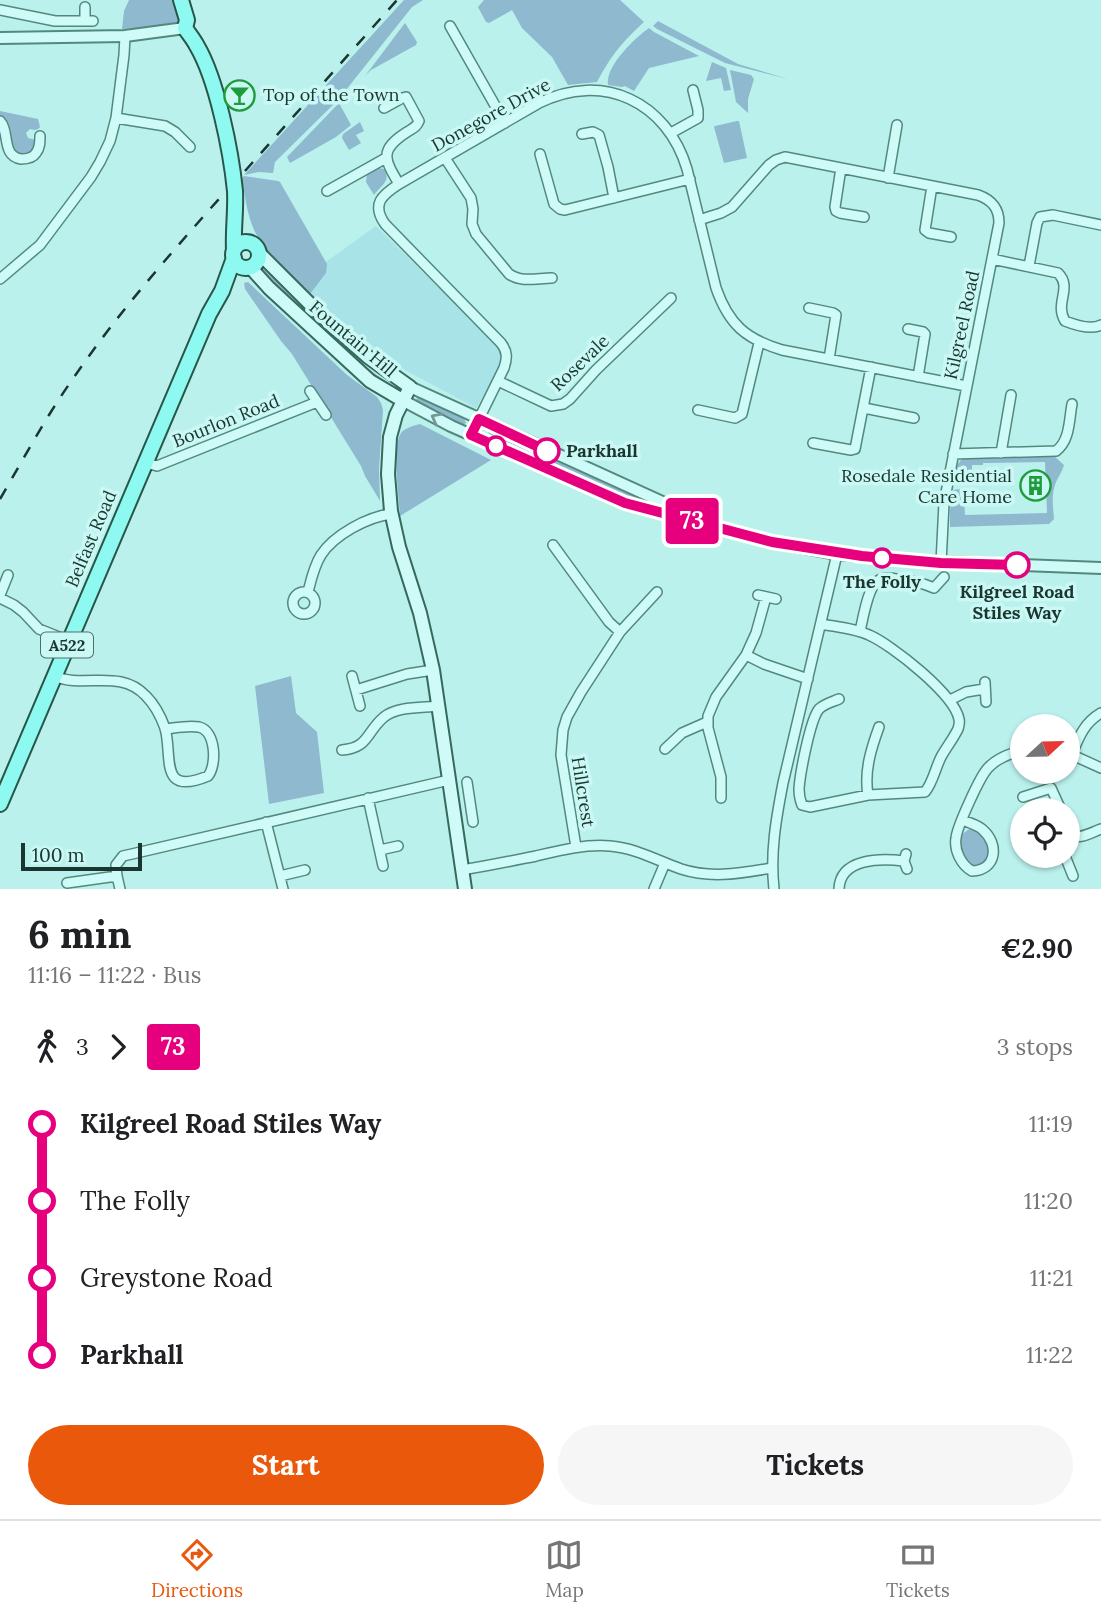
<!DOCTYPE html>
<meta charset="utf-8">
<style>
:root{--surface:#fff;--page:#f6f6f6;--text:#202124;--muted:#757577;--line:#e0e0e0;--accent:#ea580c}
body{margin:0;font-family:Lora,serif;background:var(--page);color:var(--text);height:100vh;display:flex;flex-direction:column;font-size:26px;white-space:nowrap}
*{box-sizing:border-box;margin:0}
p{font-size:23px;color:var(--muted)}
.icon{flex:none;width:38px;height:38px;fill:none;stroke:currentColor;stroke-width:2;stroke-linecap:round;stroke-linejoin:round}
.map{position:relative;height:889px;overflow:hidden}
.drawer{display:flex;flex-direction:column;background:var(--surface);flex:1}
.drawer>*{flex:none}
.badge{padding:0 14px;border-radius:5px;font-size:24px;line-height:46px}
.needle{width:46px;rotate:68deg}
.tools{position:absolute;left:1010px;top:714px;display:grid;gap:14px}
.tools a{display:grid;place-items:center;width:70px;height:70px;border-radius:50%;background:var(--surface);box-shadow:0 2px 5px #0004;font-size:35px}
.scale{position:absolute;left:21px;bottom:18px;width:121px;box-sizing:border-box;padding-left:7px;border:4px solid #1a362e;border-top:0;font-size:19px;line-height:24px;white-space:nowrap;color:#1a362e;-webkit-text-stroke:5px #caf8f5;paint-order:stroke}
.map>.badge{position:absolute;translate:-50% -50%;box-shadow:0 0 0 4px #fff}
.legs{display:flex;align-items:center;gap:10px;height:77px;padding:0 28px;font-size:23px}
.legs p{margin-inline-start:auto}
.overview{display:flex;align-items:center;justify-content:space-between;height:119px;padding:0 28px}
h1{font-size:38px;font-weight:800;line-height:52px}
.action{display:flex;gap:14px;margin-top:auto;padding:14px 28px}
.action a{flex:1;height:80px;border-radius:42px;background:var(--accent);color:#fff;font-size:28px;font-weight:800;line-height:80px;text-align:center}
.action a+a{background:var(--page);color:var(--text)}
ul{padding:0 28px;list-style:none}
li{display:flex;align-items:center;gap:24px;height:77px;font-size:26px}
li i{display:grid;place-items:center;width:10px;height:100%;margin:0 9px;background:currentColor}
li i::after{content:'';width:18px;height:18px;margin:-9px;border:5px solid;border-radius:50%;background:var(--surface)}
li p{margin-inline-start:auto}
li:first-child i{background:linear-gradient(#0000 50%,currentColor 0)}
li:last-child i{background:linear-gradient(currentColor 50%,#0000 0)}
.menu{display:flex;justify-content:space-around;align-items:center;height:98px;border-top:2px solid var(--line);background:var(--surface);font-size:19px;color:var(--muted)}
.menu a{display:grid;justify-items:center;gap:4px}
.menu .current{color:var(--accent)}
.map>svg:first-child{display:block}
.farmland{fill:#a7e3e7}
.green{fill:#8eb9cf}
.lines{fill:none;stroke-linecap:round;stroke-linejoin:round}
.minor-casing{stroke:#53897c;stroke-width:12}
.tertiary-casing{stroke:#53897c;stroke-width:14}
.secondary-casing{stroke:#376a5c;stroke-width:16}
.primary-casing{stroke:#285648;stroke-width:18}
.minor{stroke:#cefbf8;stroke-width:9}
.tertiary{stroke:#cefbf8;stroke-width:10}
.secondary{stroke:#cefbf8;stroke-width:12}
.primary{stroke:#8df9f0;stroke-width:14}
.rail{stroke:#1a362e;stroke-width:2.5;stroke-dasharray:12 12;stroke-linecap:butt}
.oneway{stroke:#749893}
.line-1-casing{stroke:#fff;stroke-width:16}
.line-1{stroke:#e6007e;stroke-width:10}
.stop-1-dot{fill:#fff;stroke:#e6007e;stroke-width:3.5}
.labels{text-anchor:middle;stroke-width:7;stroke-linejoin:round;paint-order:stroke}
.shield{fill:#caf8f5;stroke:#4f706a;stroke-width:2}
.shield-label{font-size:16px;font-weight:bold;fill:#1a362e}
.poi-label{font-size:18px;fill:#1a362e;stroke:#caf8f5;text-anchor:start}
.street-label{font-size:18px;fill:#1a362e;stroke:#caf8f5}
.stop-label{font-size:18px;font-weight:bold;fill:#1a362e;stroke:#caf8f5}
</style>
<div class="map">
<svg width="1101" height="889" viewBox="0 0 1101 889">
<rect width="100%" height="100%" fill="#baf1ed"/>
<path class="farmland" d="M376 226 503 351V363L476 408 405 370 332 315 298 282Z"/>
<path class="green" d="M129 0H173C175 8 182 19 175 26L122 29 124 11Z
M404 0H423L412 7 338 100 275 162 273 173 259 172 244 175Z
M484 0H620L644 22C622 42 611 56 597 82L568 85 552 57 522 28 512 10 489 23 486 22 478 7Z
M658 21 738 64 788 79 725 63 657 29 653 26Z
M405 23 417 42 416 45 371 70 365 76Z
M649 28 654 32 699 56 649 68 634 91 625 86 622 87 608 85C605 66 635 38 649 28Z
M712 62 726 68 731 90 724 91 721 78 706 81Z
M730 70 751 75 754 79 748 99V113L736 102Z
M339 103 351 125 336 137 290 163 287 157Z
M0 111 38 119 40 127C37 131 34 130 30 129L26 133 28 138 36 140 37 149 27 156 14 151 12 148C11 135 13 122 0 117Z
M737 121H739L747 158 724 163 714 127 715 126Z
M360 122 364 131 356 135 361 143 349 150 342 138 343 134Z
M379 168 384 169C392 181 380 186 374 195L366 182 367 174Z
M244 176 278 181 280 182 327 264 326 273 310 294C293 277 266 254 255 232 247 215 245 196 242 178Z
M262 265 265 266C307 307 344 355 394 387V389L374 378 259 271V269Z
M248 282 347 375 377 397 381 403 383 410 379 469 380 501 365 476 361 466 292 354 281 341 245 289 244 283Z
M417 398H420L464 418 466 423 461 426 415 402Z
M420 424 491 460 400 516C399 497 392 451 400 435 403 428 413 426 420 424Z
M491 430 667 510 645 504 600 488 551 462 489 434 488 432Z
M1054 456 1064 465C1062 472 1059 476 1056 482 1051 494 1053 506 1054 519L1049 524 950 527V510L953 490 960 489V497H964L965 515 1047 513 1045 462 986 463H983V465H972V481H960C953 471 956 461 967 457Z
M291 676 296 713 317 732 324 793 269 804 255 686Z
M970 829 978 830 987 844 989 856 983 865 971 867C960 856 952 837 970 829Z"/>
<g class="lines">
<defs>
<path id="minor" d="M85 7V21
M0 10 55 21H93
M450 26 505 123
M384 108 402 98 406 97 419 121C416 128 413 128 407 132 379 150 384 159 399 184
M116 118 165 126 175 132 190 147
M0 121C10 131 1 156 21 159 26 159 33 158 36 153 40 148 40 142 40 136
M671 133 698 118V110L693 90
M582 134 593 132 599 135 608 167 614 198
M540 154 554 204 560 209 565 210 690 179
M445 158 471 198 473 209 472 224 476 234 509 274C522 283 537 278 552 278
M841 168 835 207 836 211 840 213 864 217
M888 178 897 125
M932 186 925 230 929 233 951 237
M327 191 386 158
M699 220 721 213 732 207 769 165 776 160 785 157 978 195C992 200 999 208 999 223L944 503 941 563
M992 259 1058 273C1073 288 1054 303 1065 321 1075 325 1091 330 1101 325
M1029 266 1037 223 1040 217 1053 215 1101 225
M0 279 40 245 91 177 100 162 110 141 116 118 124 55 125 36
M809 308 833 313 836 315 829 359
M908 329 923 332 925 334 918 377
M498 381 551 406 563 404 570 399 596 370 671 298
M310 391 326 415
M864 408 914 418
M698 410 735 418 742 414 759 343
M471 435 504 368C507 359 508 352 501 343L385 224C371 204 382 195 399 184L539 103C603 71 667 102 687 169L716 288C729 325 746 339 782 350L966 386
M813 443 851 450 855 449 871 367
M1001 453 1011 395
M953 454 1056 451C1070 441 1069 420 1072 404
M146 463 157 466 317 402
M553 545 609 622 620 632
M293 603a11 11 0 1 1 22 0a11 11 0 1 1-22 0Z
M308 592C311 580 314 566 321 555 334 535 367 517 391 514
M0 595 8 575
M758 595 776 599
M0 598 14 605 23 612 39 629 69 641
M821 624C837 627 854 628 869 635 892 645 954 694 959 719 960 723 959 725 958 729 953 739 946 748 941 757 935 769 933 782 925 792L868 795 810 807 802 805C800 800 799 795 799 789 800 774 810 720 819 709 824 704 832 702 839 699
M860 631C863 619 868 585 879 580 884 577 891 578 896 579 909 580 921 582 934 588L944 577
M746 655 756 633 766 597
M54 676C84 689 120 668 146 696 154 704 161 717 165 728 173 756 158 797 208 776 217 765 216 731 199 727 188 725 175 728 165 729
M352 676 360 706
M985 682 986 702
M356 690 407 674 433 670
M950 700 966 692 984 689
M665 749 682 733 707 722
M342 750C369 748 366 732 384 717 398 706 422 708 439 706
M1068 753 1101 768
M1072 754C1079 737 1084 723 1101 713
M467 782 473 822
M868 795C864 771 871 749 879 727
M1023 797 1051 788 1061 810
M368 798 383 866
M721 798V777L708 728V716L716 697 746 655 764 664 808 679
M963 820C969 823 978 825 983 830 999 844 997 870 972 871 961 865 954 850 956 838 957 827 980 776 988 768 997 758 1010 754 1022 750
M266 822 283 889
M1071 835C1080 840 1092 832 1101 829
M576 847 561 755 563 730 567 717 581 692 620 632 657 592
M380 850 398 846
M906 854 904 861 907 869
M1065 856 1073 876
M462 870C487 866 511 861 536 856 561 850 585 844 610 846 636 848 658 861 681 869 712 879 741 873 772 868
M280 876 305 870
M67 883 117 876
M120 889 117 876 116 865 123 856 132 854 449 780
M654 889 665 863
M774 889C770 853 776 819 783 783L837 554
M839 889C840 858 881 858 904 861"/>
<path id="tertiary" d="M0 38 125 36 185 28
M410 387 691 515
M402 400 451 426 625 503 772 542 837 554 916 561 1101 568"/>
<path id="secondary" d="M259 253 324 318 368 357 410 387 396 415 390 437 388 474 391 511 399 547 420 613 433 670 465 889
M250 267 269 288 370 381 402 400"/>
<path id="primary" d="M181 0 187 20 185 28C189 34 194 40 197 46 217 80 231 151 235 191 236 211 233 230 234 250
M233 255a13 13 0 1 1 26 0a13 13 0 1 1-26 0Z
M0 804 209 314 222 291 234 258"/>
</defs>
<use href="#minor" class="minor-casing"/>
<use href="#tertiary" class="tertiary-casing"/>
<use href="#secondary" class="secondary-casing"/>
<use href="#primary" class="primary-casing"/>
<use href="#minor" class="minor"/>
<use href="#tertiary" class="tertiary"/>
<use href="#secondary" class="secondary"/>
<use href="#primary" class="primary"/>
<path class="rail" d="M245 171 397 0
M0 499C23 460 44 420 70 383 116 315 171 253 226 191"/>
</g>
<defs><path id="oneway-chevron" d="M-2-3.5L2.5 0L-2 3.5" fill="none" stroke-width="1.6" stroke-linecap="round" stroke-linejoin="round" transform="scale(1.75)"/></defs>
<use class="oneway" href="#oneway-chevron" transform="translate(436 418) rotate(-152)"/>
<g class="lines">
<defs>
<path id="line-1" d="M547 451 479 419 471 435 625 503 772 542 862 556 941 563 1017 565"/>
</defs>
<use href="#line-1" class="line-1-casing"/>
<use href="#line-1" class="line-1"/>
</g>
<defs>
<symbol id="bar-ring" viewBox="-11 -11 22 22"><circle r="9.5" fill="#caf8f5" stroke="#1f9c3a" stroke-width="1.5"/><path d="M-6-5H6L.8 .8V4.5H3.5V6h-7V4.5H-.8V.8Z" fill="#1f9c3a"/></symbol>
<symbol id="building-ring" viewBox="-11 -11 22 22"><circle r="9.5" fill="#caf8f5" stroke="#1f9c3a" stroke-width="1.5"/><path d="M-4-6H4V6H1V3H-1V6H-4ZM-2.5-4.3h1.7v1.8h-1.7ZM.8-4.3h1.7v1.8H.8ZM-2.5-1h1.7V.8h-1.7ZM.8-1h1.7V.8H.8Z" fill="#1f9c3a"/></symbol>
</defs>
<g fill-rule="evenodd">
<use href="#bar-ring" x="222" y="78" width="35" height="35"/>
<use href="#building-ring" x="1018" y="468" width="35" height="35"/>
</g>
<g class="stop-1-dot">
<circle cx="496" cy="446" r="9"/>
<circle cx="547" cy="451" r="12"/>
<circle cx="882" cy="558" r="9"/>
<circle cx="1017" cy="565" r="12"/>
</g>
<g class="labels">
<rect class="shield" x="41" y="632.5" width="52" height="25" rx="5"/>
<g class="shield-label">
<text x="67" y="651">A522</text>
</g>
<g class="poi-label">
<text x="263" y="101">Top of the Town</text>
<text x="1012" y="482" text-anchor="end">Rosedale Residential<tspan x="1012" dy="21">Care Home</tspan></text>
</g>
<g class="street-label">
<text transform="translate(491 115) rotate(-29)" y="6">Donegore Drive</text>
<text transform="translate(962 325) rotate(-78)" y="6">Kilgreel Road</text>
<text transform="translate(353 339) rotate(40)" y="6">Fountain Hill</text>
<text transform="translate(580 363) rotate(-44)" y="6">Rosevale</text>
<text transform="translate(226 421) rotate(-22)" y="6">Bourlon Road</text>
<text transform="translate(91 539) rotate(-67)" y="6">Belfast Road</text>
<text transform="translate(583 792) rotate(81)" y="6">Hillcrest</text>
</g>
<g class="stop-label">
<text x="566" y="457" text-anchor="start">Parkhall</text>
<text x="882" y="588">The Folly</text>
<text x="1017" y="598">Kilgreel Road<tspan x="1017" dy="21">Stiles Way</tspan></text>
</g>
</g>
</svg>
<div class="tools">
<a><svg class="needle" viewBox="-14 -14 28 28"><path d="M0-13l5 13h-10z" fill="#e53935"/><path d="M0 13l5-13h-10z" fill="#757577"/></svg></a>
<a><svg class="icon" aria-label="locate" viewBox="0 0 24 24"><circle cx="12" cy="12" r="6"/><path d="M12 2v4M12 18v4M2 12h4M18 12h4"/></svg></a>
</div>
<div class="scale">100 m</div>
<b class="badge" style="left:692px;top:521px;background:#e6007e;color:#fff">73</b>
</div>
<section class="drawer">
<div class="overview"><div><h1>6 min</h1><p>11:16 – 11:22 · Bus</p></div><b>€2.90</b></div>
<div class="legs"><svg class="icon" aria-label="walk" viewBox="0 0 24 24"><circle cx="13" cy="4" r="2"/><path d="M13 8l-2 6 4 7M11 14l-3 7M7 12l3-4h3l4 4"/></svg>3<svg class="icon" aria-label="forward" viewBox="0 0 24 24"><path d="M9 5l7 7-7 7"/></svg><b class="badge" style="background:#e6007e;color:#fff">73</b><p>3 stops</p></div>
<ul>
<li><i style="color:#e6007e"></i><b>Kilgreel Road Stiles Way</b><p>11:19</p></li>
<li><i style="color:#e6007e"></i><span>The Folly</span><p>11:20</p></li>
<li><i style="color:#e6007e"></i><span>Greystone Road</span><p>11:21</p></li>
<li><i style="color:#e6007e"></i><b>Parkhall</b><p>11:22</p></li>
</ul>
<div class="action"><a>Start</a><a>Tickets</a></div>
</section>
<nav class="menu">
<a class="current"><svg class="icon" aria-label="directions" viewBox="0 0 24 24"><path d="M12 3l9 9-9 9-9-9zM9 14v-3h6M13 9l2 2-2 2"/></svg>Directions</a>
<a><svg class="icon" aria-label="map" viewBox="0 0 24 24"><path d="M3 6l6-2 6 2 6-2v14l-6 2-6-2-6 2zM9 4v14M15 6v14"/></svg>Map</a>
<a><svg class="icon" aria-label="tickets" viewBox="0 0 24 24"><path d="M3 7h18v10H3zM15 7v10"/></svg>Tickets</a>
</nav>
